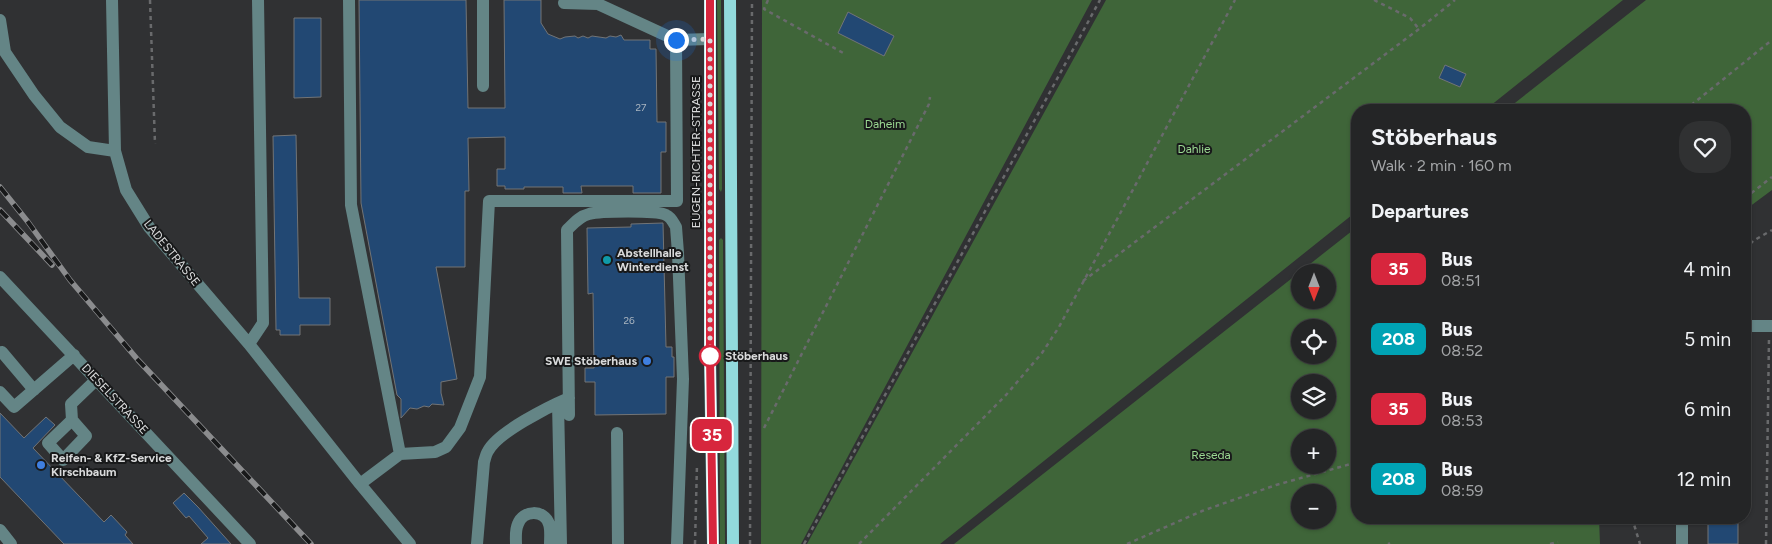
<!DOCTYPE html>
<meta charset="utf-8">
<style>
:root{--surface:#242526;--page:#303132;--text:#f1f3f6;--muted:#a3a5a7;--line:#414243}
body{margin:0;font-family:Figtree,sans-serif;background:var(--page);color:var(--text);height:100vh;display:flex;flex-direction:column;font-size:19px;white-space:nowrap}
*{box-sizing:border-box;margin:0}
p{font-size:16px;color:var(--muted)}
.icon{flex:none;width:28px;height:28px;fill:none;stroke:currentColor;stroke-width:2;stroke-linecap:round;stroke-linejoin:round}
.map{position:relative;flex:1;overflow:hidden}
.side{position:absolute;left:1351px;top:104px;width:400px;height:420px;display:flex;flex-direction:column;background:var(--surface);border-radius:20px;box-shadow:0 1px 4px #0004,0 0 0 1px var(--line)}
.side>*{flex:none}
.badge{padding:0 10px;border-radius:8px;font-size:18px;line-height:32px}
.needle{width:32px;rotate:180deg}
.tools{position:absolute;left:1291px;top:264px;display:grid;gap:10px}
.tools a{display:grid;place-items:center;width:45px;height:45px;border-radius:50%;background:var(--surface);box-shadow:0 1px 4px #0004,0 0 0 1px var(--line);font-size:25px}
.you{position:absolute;width:25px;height:25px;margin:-12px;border:4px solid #fff;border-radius:50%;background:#1a73e8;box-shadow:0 0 0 8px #1a73e833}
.map>.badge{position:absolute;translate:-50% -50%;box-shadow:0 0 0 2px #fff}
h2{padding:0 20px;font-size:19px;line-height:45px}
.round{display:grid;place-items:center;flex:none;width:52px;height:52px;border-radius:20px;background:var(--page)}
.head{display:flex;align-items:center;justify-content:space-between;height:85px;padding:0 20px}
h1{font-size:24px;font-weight:700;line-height:38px}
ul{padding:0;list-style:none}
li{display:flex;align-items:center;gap:15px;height:70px;padding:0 20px}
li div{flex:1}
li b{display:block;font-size:19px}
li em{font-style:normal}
li .badge{min-width:55px;font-weight:700;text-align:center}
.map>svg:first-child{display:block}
.green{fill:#3f6539;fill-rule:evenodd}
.building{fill:#224873;stroke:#727476}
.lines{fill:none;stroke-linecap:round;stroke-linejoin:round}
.path{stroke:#696a6c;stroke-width:2.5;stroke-dasharray:4 4;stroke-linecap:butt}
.minor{stroke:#648586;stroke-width:12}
.major{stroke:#92dadc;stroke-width:12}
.rail-casing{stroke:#8b8c8e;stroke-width:5.5}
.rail{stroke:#18191a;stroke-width:4;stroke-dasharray:11;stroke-linecap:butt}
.line-casing{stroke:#fff;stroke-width:11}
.line{stroke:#d7263d;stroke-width:8}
.walk{stroke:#d9dadb;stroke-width:5;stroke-dasharray:0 9}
.culture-dot{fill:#0f9aa8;stroke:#18191a;stroke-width:2}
.stop-dot{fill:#fff;stroke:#d7263d;stroke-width:2.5}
.shop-dot{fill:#3f7fe0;stroke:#18191a;stroke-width:2}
.labels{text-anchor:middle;stroke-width:4;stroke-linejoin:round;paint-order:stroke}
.number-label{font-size:10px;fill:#abb6c1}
.park-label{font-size:12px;fill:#9bd992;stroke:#18191a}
.street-label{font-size:12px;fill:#d9dadb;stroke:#18191a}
.poi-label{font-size:12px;font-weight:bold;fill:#d9dadb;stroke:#18191a;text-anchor:start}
.stop-label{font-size:12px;font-weight:bold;fill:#d9dadb;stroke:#18191a;text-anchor:start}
</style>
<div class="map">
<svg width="1772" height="544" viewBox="0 0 1772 544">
<rect width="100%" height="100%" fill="#303133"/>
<path class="green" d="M717 0H721L722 189 721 192 719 189Z
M762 0H1092L801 544H761Z
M1106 0H1623L1485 110H1358L1357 211 940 544H807Z
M1646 0H1772V190L1745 210V110H1506Z
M1357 227 1358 518H1599L1600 544H954ZM1328 272V300H1300V272ZM1300 328H1328V355H1300ZM1328 382V410H1300V382ZM1300 438H1328V465H1300ZM1328 492V520H1300V492Z
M721 238 723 240 725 544H720L719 240Z"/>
<path class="building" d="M359 0H466L468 108H505L504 0H541V23L548 34 560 39 565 37 575 36 578 38 583 36 588 38 592 36 606 38 610 36 616 37 621 35 624 40H650V49H656L657 122H666V152H661V193H633V186H581L582 193H563V187H524V189H505V186H497V169H505V137L468 138 469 191H465V267H436L457 379 441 382V393L444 405 432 404 429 407 424 406 417 409 410 408 401 418V399L397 395 361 203Z
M848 12 894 36 884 56 838 33Z
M294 18H321V97L294 98Z
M1445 65 1466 74 1460 87 1439 78Z
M296 135 299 298H330V325H300V335H280V330H276L273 136Z
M663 223 666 347H672V357H674V377H666V414L595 415V382H585V368H594L593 293 588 294 587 228 631 227V224Z
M0 413 24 438 46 417 55 425 33 448 104 522 111 515 127 532 125 535 133 544H64L0 477Z
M184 493 198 507 231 544H201L208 538 189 516 186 518 173 503Z
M1708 518H1738V544H1708Z"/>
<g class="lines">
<path class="path" d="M150 0 155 144
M768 0 764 9 845 54
M1374 0 1410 18 1419 29
M1685 110 1772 40
M1745 198 1772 177
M1745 250 1753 241 1772 230
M1083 281 1419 29 1455 0
M764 428 929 104 930 97
M1632 518 1640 544
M695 544 697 464
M750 544 752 0
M804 544 1100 0
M859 544 1006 395 1042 353 1059 327 1235 0
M1127 544 1202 511 1276 485 1358 462
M1388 544 1390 543
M1550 544 1558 542
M1766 544 1769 338"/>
<path class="minor" d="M112 0 115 151 126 190 149 227 249 344 360 484 410 544
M349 0 351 205 400 454 360 484
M483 0V86
M564 3 598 4 676 40
M0 20 5 52 34 95 60 127 88 147 115 151
M0 277 250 544
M1745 326H1772
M249 344 263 323 258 0
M2 352 34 390
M0 392 14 407 74 355
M558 403 561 544
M569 415 567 230C574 223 580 216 589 214 599 211 658 210 666 215 671 217 673 222 676 227L678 253 683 379 677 544
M72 420 86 436 63 460 48 443 72 420 71 404 97 379
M617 433 618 544
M400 454 435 452 446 447 460 428 480 377 489 201H677L676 40 710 39
M1682 518V544
M0 530 11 544
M477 544 484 462C485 459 486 454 488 451 498 432 548 407 569 398
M516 544C516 538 515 530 518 524 523 510 544 509 549 524 551 530 550 538 550 544"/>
<path class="major" d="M710 0V356L713 544
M730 0 733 544"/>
<defs>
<path id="rail" d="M0 187 28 222 70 280 138 360 311 544
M0 210 52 265"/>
</defs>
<use href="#rail" class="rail-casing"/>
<use href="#rail" class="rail"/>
</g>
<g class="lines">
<defs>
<path id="line" d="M710 0V356L713 544"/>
</defs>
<use href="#line" class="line-casing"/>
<use href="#line" class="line"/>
<path class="walk" d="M676 40 710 39V356"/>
</g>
<circle class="culture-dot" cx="607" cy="260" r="5"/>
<circle class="stop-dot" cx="710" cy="356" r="10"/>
<g class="shop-dot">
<circle cx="647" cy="361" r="5"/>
<circle cx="41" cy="465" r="5"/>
</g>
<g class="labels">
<g class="number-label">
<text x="641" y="111">27</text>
<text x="629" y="324">26</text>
</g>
<g class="park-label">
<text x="885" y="128">Daheim</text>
<text x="1194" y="153">Dahlie</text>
<text x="1211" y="459">Reseda</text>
</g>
<g class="street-label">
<text transform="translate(696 152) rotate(-90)" y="4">EUGEN-RICHTER-STRASSE</text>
<text transform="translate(172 253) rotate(51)" y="4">LADESTRASSE</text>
<text transform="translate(115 399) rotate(47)" y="4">DIESELSTRASSE</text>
</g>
<g class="poi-label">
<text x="617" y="257">Abstellhalle<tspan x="617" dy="14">Winterdienst</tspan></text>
<text x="637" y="365" text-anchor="end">SWE Stöberhaus</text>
<text x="51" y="462">Reifen- &amp; KfZ-Service<tspan x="51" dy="14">Kirschbaum</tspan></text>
</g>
<g class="stop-label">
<text x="725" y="360">Stöberhaus</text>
</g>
</g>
</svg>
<div class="tools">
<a><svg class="needle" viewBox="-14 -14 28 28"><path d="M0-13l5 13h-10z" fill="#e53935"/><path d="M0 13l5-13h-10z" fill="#a3a5a7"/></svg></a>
<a><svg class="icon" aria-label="locate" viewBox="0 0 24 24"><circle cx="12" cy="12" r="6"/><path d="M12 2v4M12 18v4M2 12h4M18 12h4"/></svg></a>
<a><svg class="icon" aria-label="layers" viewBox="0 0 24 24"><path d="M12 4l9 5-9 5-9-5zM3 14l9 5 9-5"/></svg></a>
<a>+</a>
<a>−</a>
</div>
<div class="you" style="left:676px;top:40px"></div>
<b class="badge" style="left:712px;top:435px;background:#d7263d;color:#fff">35</b>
<section class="side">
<div class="head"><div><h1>Stöberhaus</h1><p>Walk · 2 min · 160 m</p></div><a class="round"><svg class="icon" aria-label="heart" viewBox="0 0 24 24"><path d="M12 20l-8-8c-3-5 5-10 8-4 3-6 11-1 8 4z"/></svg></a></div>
<h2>Departures</h2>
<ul>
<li><span class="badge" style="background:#d7263d;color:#fff">35</span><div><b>Bus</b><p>08:51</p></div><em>4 min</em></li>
<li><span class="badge" style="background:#00a3b4;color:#fff">208</span><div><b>Bus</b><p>08:52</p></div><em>5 min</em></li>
<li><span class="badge" style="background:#d7263d;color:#fff">35</span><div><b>Bus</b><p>08:53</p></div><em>6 min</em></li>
<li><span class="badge" style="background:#00a3b4;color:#fff">208</span><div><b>Bus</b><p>08:59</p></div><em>12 min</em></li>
</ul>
</section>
</div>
